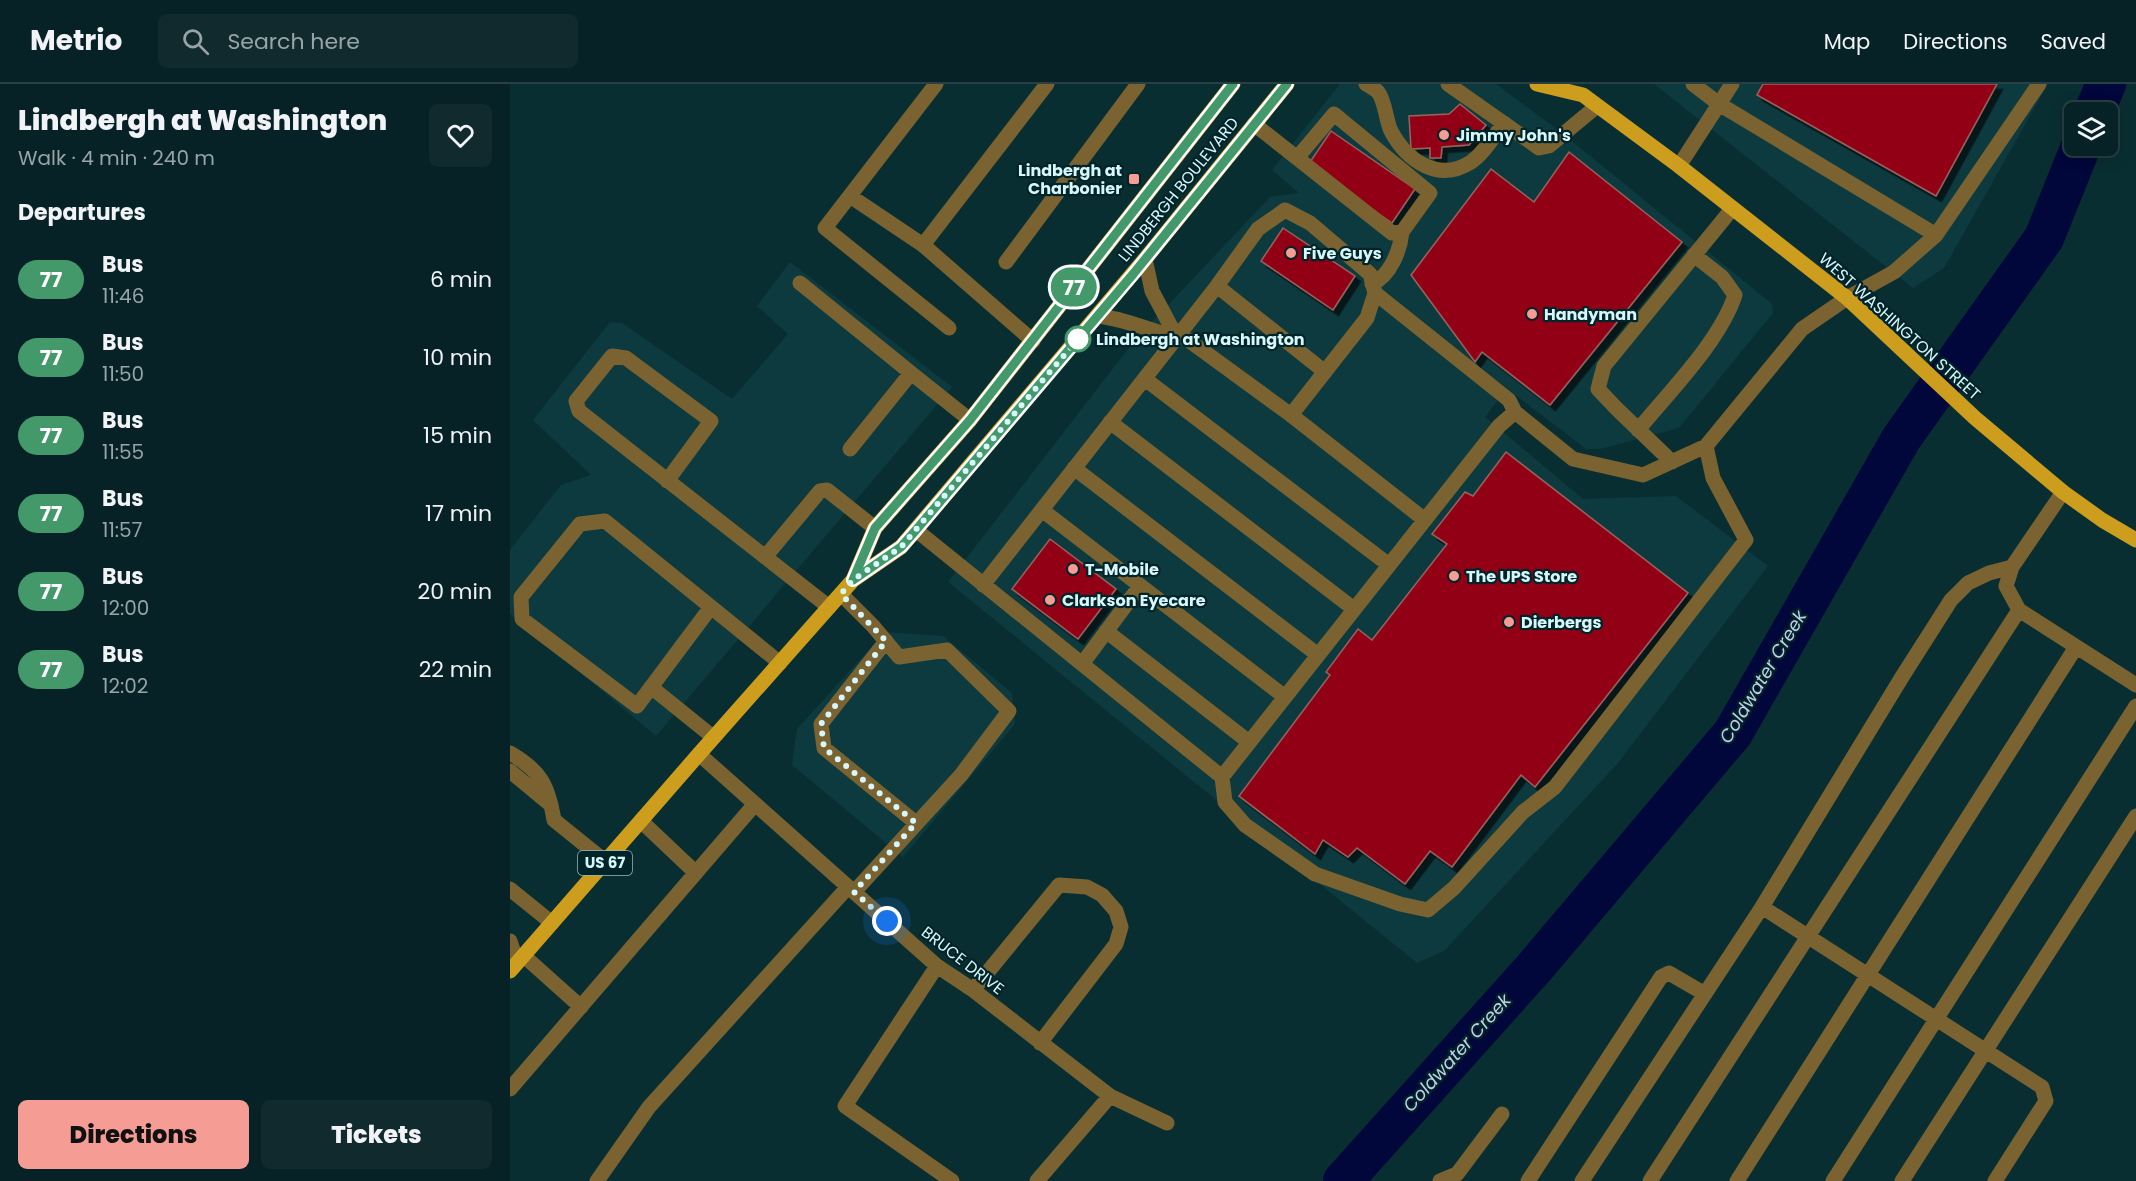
<!DOCTYPE html>
<meta charset="utf-8">
<style>
:root{--surface:#072226;--page:#102a2e;--text:#f1f3f6;--muted:#98a4a7;--line:#283f43;--accent:#f59c94}
body{margin:0;font-family:Poppins,sans-serif;background:var(--page);color:var(--text);height:100vh;display:flex;flex-direction:column;font-size:22px;white-space:nowrap}
*{box-sizing:border-box;margin:0}
p{font-size:20px;color:var(--muted)}
.icon{flex:none;width:33px;height:33px;fill:none;stroke:currentColor;stroke-width:2;stroke-linecap:round;stroke-linejoin:round}
.map{position:relative;flex:1;overflow:hidden}
.details{display:flex;flex-direction:column;background:var(--surface);width:510px}
.details>*{flex:none}
.badge{padding:0 12px;border-radius:20px;font-size:21px;line-height:39px}
.tools{position:absolute;left:1554px;top:18px;display:grid;gap:12px}
.tools a{display:grid;place-items:center;width:54px;height:54px;border-radius:9px;background:var(--surface);box-shadow:0 3px 15px #0003,0 0 0 2px var(--line);font-size:30px}
.you{position:absolute;width:30px;height:30px;margin:-15px;border:4px solid #fff;border-radius:50%;background:#1a73e8;box-shadow:0 0 0 9px #1a73e833}
.map>.badge{position:absolute;translate:-50% -50%;box-shadow:0 0 0 3px #fff}
h2{padding:0 18px;font-size:22px;line-height:54px}
.round{display:grid;place-items:center;flex:none;width:63px;height:63px;border-radius:9px;background:var(--page)}
.head{display:flex;align-items:center;justify-content:space-between;height:102px;padding:0 18px}
h1{font-size:28px;font-weight:800;line-height:45px}
.action{display:flex;gap:12px;margin-top:auto;padding:12px 18px}
.action a{flex:1;height:69px;border-radius:9px;background:var(--accent);color:#111;font-size:24px;font-weight:800;line-height:69px;text-align:center}
.action a+a{background:var(--page);color:var(--text)}
ul{padding:0;list-style:none}
li{display:flex;align-items:center;gap:18px;height:78px;padding:0 18px}
li div{flex:1}
li b{display:block;font-size:22px}
li em{font-style:normal}
li .badge{min-width:66px;font-weight:700;text-align:center}
header{display:flex;align-items:center;gap:36px;box-sizing:border-box;height:84px;padding:0 30px;background:var(--surface);border-bottom:2px solid var(--line)}
header strong{font-size:28px}
nav{display:flex;gap:33px;margin-inline-start:auto;font-size:21px}
.search{width:420px;height:54px;background:var(--page);display:flex;align-items:center;gap:15px;box-sizing:border-box;padding:0 21px;border-radius:9px;color:var(--muted);font-size:22px}
main{display:flex;flex:1;min-height:0}
.map>svg:first-child{display:block}
.built{fill:#0d3a3f}
.lines{fill:none;stroke-linecap:round;stroke-linejoin:round}
.river{stroke:#01063b;stroke-width:40}
.building{fill:#920615;stroke:#97635e;stroke-width:1.5;filter:url(#shadow)}
.minor{stroke:#7a6331;stroke-width:15}
.major{stroke:#cd9d1d;stroke-width:15}
.line-casing{stroke:#fff;stroke-width:14}
.line{stroke:#44996b;stroke-width:9}
.walk{stroke:#d6f7fb;stroke-width:6;stroke-dasharray:0 10.8}
.poi-dot{fill:#f59c94;stroke:#002428;stroke-width:2}
.stop-dot{fill:#fff;stroke:#44996b;stroke-width:3}
.labels{text-anchor:middle;stroke-width:4.5;stroke-linejoin:round;paint-order:stroke}
.shield{fill:#002428;stroke:#96b8bc;stroke-width:1.5}
.shield-label{font-size:15px;font-weight:bold;fill:#d6f7fb}
.poi-label{font-size:16px;font-weight:bold;fill:#d6f7fb;stroke:#002428;text-anchor:start}
.street-label{font-size:16px;fill:#d6f7fb;stroke:#002428}
.stop-label{font-size:16px;font-weight:bold;fill:#d6f7fb;stroke:#002428;text-anchor:start}
.water-label{font-size:18px;font-style:italic;fill:#c3cfe9;stroke:#002428}
</style>
<header>
<strong>Metrio</strong>
<div class="search"><svg class="icon" aria-label="search" viewBox="0 0 24 24"><circle cx="10" cy="10" r="6"/><path d="M15 15l6 6"/></svg>Search here</div>
<nav><a>Map</a><a>Directions</a><a>Saved</a></nav>
</header>
<main>
<section class="details">
<div class="head"><div><h1>Lindbergh at Washington</h1><p>Walk · 4 min · 240 m</p></div><a class="round"><svg class="icon" aria-label="heart" viewBox="0 0 24 24"><path d="M12 20l-8-8c-3-5 5-10 8-4 3-6 11-1 8 4z"/></svg></a></div>
<h2>Departures</h2>
<ul>
<li><span class="badge" style="background:#44996b;color:#fff">77</span><div><b>Bus</b><p>11:46</p></div><em>6 min</em></li>
<li><span class="badge" style="background:#44996b;color:#fff">77</span><div><b>Bus</b><p>11:50</p></div><em>10 min</em></li>
<li><span class="badge" style="background:#44996b;color:#fff">77</span><div><b>Bus</b><p>11:55</p></div><em>15 min</em></li>
<li><span class="badge" style="background:#44996b;color:#fff">77</span><div><b>Bus</b><p>11:57</p></div><em>17 min</em></li>
<li><span class="badge" style="background:#44996b;color:#fff">77</span><div><b>Bus</b><p>12:00</p></div><em>20 min</em></li>
<li><span class="badge" style="background:#44996b;color:#fff">77</span><div><b>Bus</b><p>12:02</p></div><em>22 min</em></li>
</ul>
<div class="action"><a>Directions</a><a>Tickets</a></div>
</section>
<div class="map">
<svg width="1626" height="1097" viewBox="0 0 1626 1097">
<defs>
<filter id="shadow"><feDropShadow dx="5.5" dy="5.5" stdDeviation="0" flood-color="#0009"/></filter>
</defs>
<rect width="100%" height="100%" fill="#092e32"/>
<path class="built" d="M830 0H986L1052 49 1262 220 1263 229 1169 344 1090 365H1076L969 283 988 316 975 333 1073 415 1166 412 1258 482 1108 679 934 867 907 879 438 498 625 256 760 113 789 109 762 86Z
M1144 0H1538L1434 184 1403 204Z
M280 178 442 303 146 652 0 530V466L51 401 81 391 23 336 100 238 112 239 222 315 278 250 247 222Z
M375 548 433 552 502 609 505 640 393 773 282 681 287 645Z"/>
<g class="lines">
<path class="river" d="M1584 28 1596 0
M833 1097 1024 884 1223 649 1391 355 1534 154 1571 62"/>
</g>
<path class="building" d="M1253 0H1487L1426 112 1247 11Z
M950 20 976 41 959 61 932 63 931 74H920V64L901 65 899 32 939 30Z
M821 47 905 105 882 139 798 81Z
M1059 68 1172 158 1040 321 972 268 965 278 901 191 981 85 1024 118Z
M773 144 845 192 823 226 751 177Z
M996 368 1178 509 1025 703 1011 691 942 783 920 767 895 800 847 764 838 773 813 756 805 770 729 712 820 591 816 588 848 545 862 556 937 460 922 450 955 408 963 412Z
M540 455 606 505 568 555 502 505Z"/>
<g class="lines">
<path class="minor" d="M426 0 315 144 439 244
M856 0C860 2 865 5 868 8 875 16 876 37 881 47 897 77 929 99 961 78 974 69 984 52 994 39
M938 0 1029 64 1039 62 1087 22
M744 40 882 149 892 148 920 109 824 30 787 74
M1169 82 1222 0
M340 112 413 161 523 257
M1426 151 1529 0
M413 161 537 0
M496 178 628 0
M290 199 401 289 340 365
M862 200C880 192 890 167 892 148
M707 202 815 288
M588 232C615 235 640 246 667 254L642 207 635 175
M670 250 781 331 915 436
M401 289 460 336
M635 295 879 481
M781 331 857 234 865 209
M600 338 844 525
M1128 346C1160 307 1210 257 1225 211L1212 193 1184 171
M1162 378 1106 324 1088 305 1094 282 1222 125
M564 384 808 571
M157 397 201 337 116 274 102 272 66 317 69 327 319 523
M1553 408 1502 483 1496 502 1509 526 1626 601
M532 426 775 613
M406 446 712 693 989 342 1005 328 1063 375 1133 391 1196 362 1292 245 1337 214 1384 188 1426 151 1209 20 1183 0
M255 473 310 407 317 406 365 444
M473 501 707 202 748 145 775 126 800 139 860 190 865 209 999 316 1005 328
M331 510 363 542 389 573 437 566 499 627 451 691 344 808
M201 523 127 622 12 535 11 513 70 440 95 437 270 579
M596 547 739 658
M376 557 311 640 314 664 406 739
M572 580 630 502
M141 603 203 653
M0 669C31 687 38 701 44 736L96 778
M189 670 427 882 463 906 600 1012 657 1039
M0 687 41 721
M712 693 715 718 735 741 805 790 890 820 918 826 944 804 1013 728 1045 703 1236 456 1203 394 1196 362
M131 737 186 789
M0 805 42 839
M1252 823 1532 1003 1536 1017 1485 1097
M0 857 7 878
M14 872 71 923
M427 882 335 1022 442 1097
M463 906 549 801 577 803 592 811 606 827 611 843 606 860 530 959
M0 1005 245 720
M87 1097 139 1023 338 803
M527 1097 600 1012
M930 1097 947 1090 992 1030
M1018 1097 1151 893 1159 889 1195 910
M1072 1097 1252 823 1392 593 1441 516 1458 499 1479 489 1502 483
M1140 1097 1509 526
M1227 1097 1566 563
M1323 1097 1626 622
M1392 1097 1626 732"/>
<path class="major" d="M1027 0 1073 11 1169 82 1337 214 1465 334 1553 408 1592 436 1626 456
M343 496 365 444 460 336 723 0
M0 887 189 670 343 496 391 463 635 175 777 0"/>
</g>
<g class="lines">
<defs>
<path id="line" d="M723 0 460 336 365 444 343 496 391 463 406 446 624 189 777 0"/>
</defs>
<use href="#line" class="line-casing"/>
<use href="#line" class="line"/>
<path class="walk" d="M377 837 344 808 406 739 314 664 311 640 376 557 331 510 343 496 391 463 573 249 568 255"/>
</g>
<g class="poi-dot">
<circle cx="934" cy="51" r="6"/>
<rect x="618" y="89" width="12" height="12" rx="3"/>
<circle cx="781" cy="169" r="6"/>
<circle cx="1022" cy="230" r="6"/>
<circle cx="563" cy="485" r="6"/>
<circle cx="944" cy="492" r="6"/>
<circle cx="540" cy="516" r="6"/>
<circle cx="999" cy="538" r="6"/>
</g>
<circle class="stop-dot" cx="568" cy="255" r="12"/>
<g class="labels">
<rect class="shield" x="68" y="767" width="54" height="24" rx="4.5"/>
<g class="shield-label">
<text x="95" y="784">US 67</text>
</g>
<g class="poi-label">
<text x="946" y="57">Jimmy John's</text>
<text x="612" y="92" text-anchor="end">Lindbergh at<tspan x="612" dy="18">Charbonier</tspan></text>
<text x="793" y="175">Five Guys</text>
<text x="1034" y="236">Handyman</text>
<text x="575" y="491">T-Mobile</text>
<text x="956" y="498">The UPS Store</text>
<text x="552" y="522">Clarkson Eyecare</text>
<text x="1011" y="544">Dierbergs</text>
</g>
<g class="street-label">
<text transform="translate(668 105) rotate(-51)" y="6">LINDBERGH BOULEVARD</text>
<text transform="translate(1390 242) rotate(42)" y="6">WEST WASHINGTON STREET</text>
<text transform="translate(453 876) rotate(38)" y="6">BRUCE DRIVE</text>
</g>
<g class="stop-label">
<text x="586" y="261">Lindbergh at Washington</text>
</g>
<g class="water-label">
<text transform="translate(1253 593) rotate(-59)" y="6">Coldwater Creek</text>
<text transform="translate(947 969) rotate(-48)" y="6">Coldwater Creek</text>
</g>
</g>
</svg>
<div class="tools">
<a><svg class="icon" aria-label="layers" viewBox="0 0 24 24"><path d="M12 4l9 5-9 5-9-5zM3 14l9 5 9-5"/></svg></a>
</div>
<div class="you" style="left:377px;top:837px"></div>
<b class="badge" style="left:564px;top:203px;background:#44996b;color:#fff">77</b>
</div>
</main>
